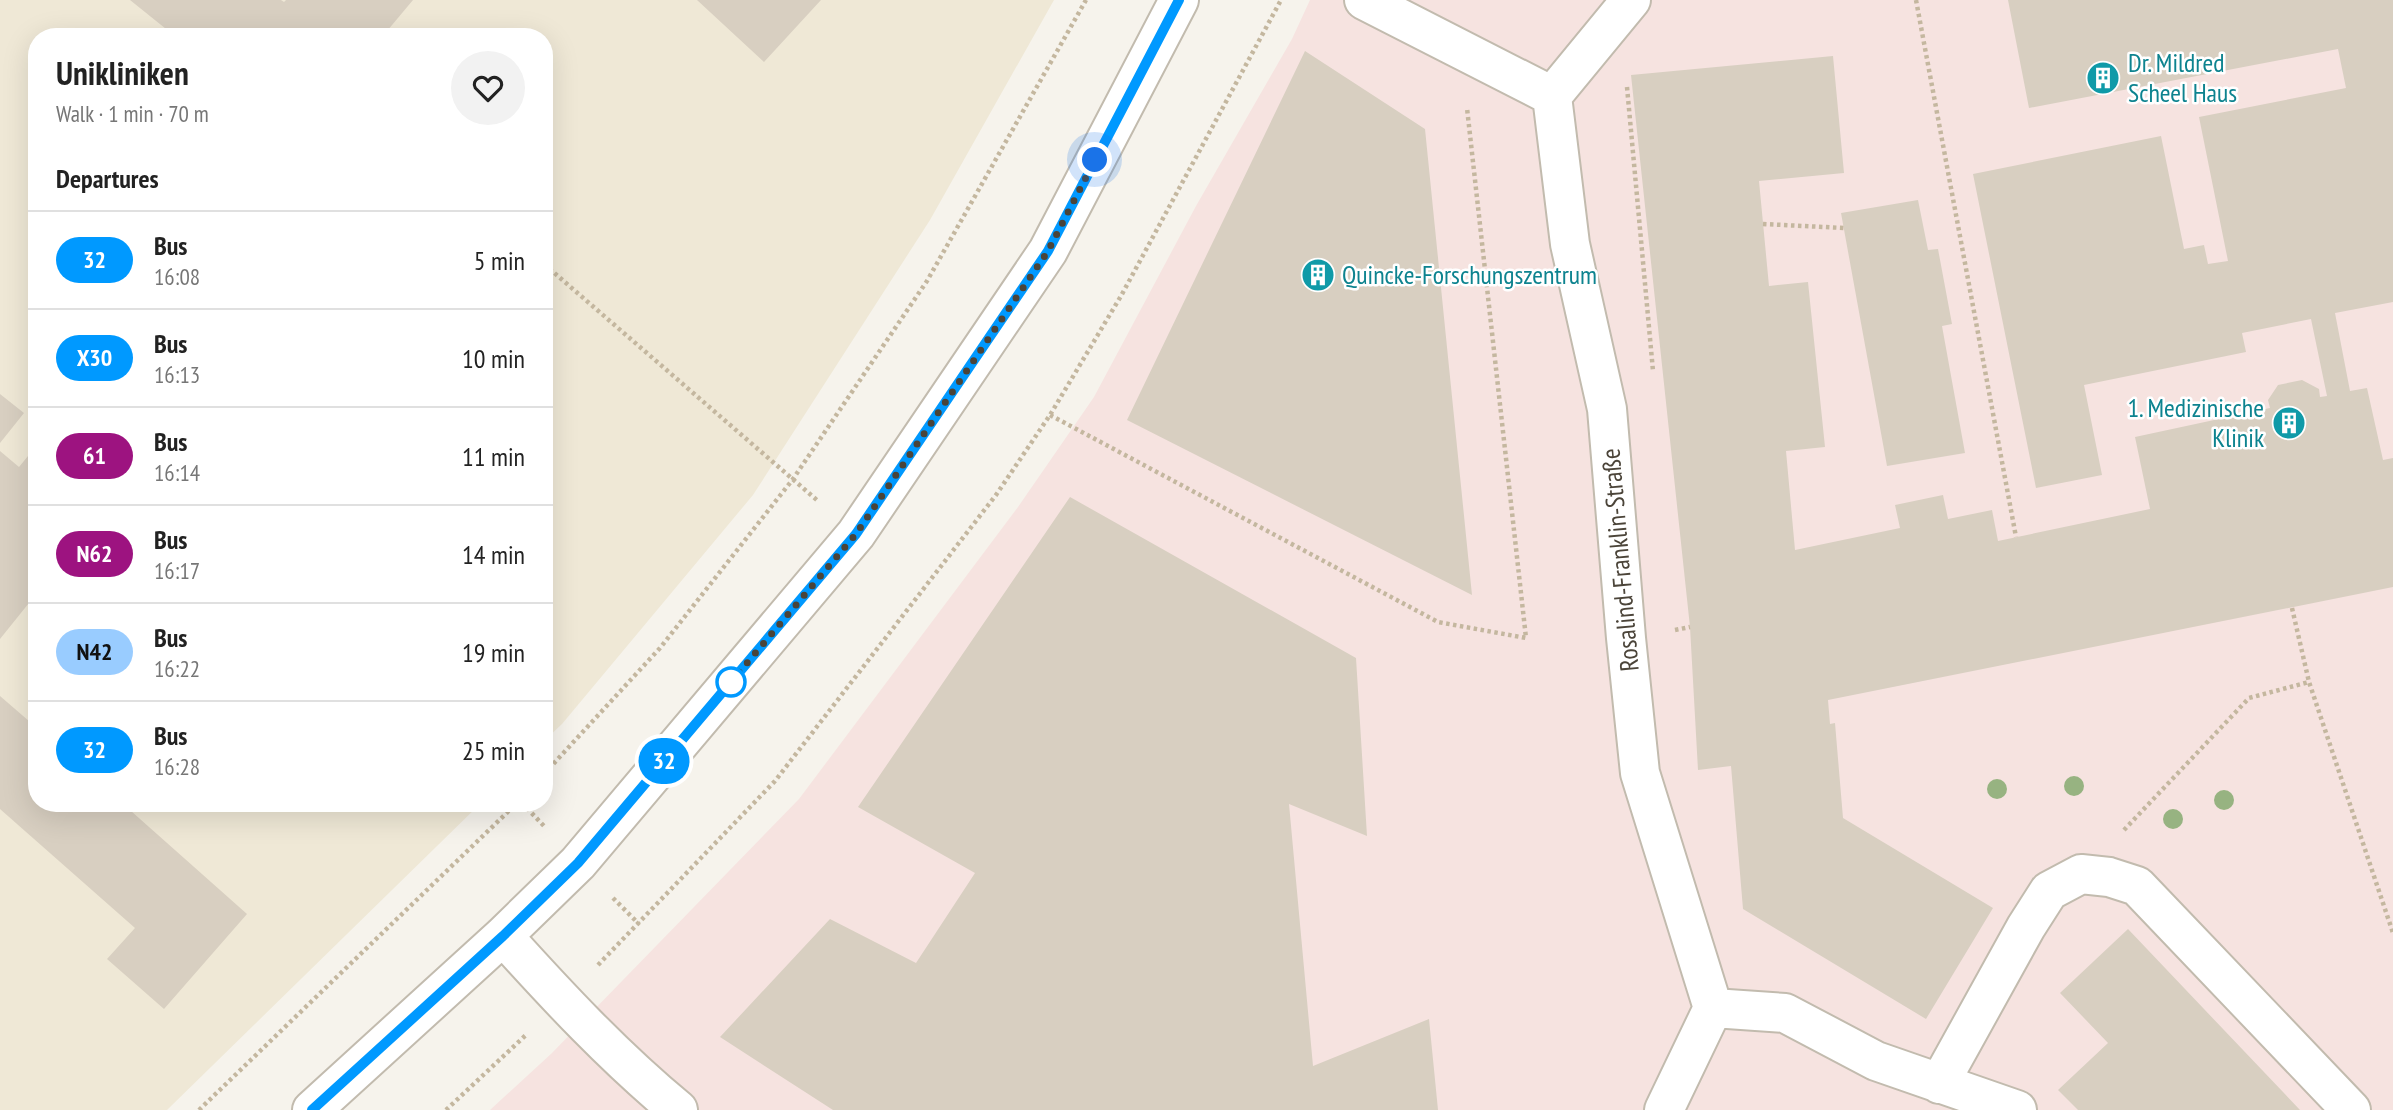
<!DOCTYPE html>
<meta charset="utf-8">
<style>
:root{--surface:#fff;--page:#f2f2f2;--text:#222;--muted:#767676;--line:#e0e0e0}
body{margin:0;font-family:"PT Sans Narrow",sans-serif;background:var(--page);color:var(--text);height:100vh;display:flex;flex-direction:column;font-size:26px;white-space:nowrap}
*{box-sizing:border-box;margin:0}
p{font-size:23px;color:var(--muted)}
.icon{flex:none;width:38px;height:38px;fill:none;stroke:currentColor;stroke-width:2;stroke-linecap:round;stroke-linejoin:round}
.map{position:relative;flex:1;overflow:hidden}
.sheet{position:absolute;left:28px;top:28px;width:525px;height:784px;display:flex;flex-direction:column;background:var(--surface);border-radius:28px;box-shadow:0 7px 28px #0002}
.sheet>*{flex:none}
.badge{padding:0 14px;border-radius:23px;font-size:24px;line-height:46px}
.you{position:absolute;width:35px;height:35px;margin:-18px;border:5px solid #fff;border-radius:50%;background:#1a73e8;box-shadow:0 0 0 10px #1a73e833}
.map>.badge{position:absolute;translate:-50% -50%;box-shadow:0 0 0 4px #fff}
h2{padding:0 28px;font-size:26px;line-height:63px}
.round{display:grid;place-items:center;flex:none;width:74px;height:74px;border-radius:37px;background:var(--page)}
.headline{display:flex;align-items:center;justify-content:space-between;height:119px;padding:0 28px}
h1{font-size:33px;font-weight:800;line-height:52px}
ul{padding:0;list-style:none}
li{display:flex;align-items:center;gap:21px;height:98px;padding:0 28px;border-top:2px solid var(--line)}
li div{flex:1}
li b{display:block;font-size:26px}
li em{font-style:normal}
li .badge{min-width:77px;font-weight:700;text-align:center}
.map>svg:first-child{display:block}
.education{fill:#efe8d6}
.medical{fill:#f6e3e0}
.building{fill:#d8cfc1}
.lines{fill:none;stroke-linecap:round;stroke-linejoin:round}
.minor-casing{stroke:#c2bbae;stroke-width:42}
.path{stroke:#c4b79f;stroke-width:4.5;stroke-dasharray:3.5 3.5;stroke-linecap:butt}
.minor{stroke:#fff;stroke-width:38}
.tree{fill:#97b381}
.line-casing{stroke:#fff;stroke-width:16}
.line{stroke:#09f;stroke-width:10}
.walk{stroke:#4b4439;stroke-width:7;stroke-dasharray:0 12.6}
.stop-dot{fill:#fff;stroke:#09f;stroke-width:3.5}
.labels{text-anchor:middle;stroke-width:5;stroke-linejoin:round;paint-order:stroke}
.culture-label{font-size:26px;fill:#0d838f;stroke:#fff;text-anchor:start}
.street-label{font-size:26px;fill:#4b4439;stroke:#fff}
</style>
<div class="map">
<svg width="2393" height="1110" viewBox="0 0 2393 1110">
<rect width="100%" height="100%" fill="#f6f3ec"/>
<path class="education" d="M0 0H1054L930 220 753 495 562 724 544 741V37H37V803H481L167 1110H0Z"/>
<path class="medical" d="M1310 0H2393V1110H490L552 1053 799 799 1018 507 1094 397 1196 206 1292 39Z"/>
<path class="building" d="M130 0H281L284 2 286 0H413L382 37H176Z
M697 0H821L764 62Z
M2008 0H2393V302L2335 313 2350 391 2367 388 2383 460 2393 458V587L1828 700 1830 724 1835 723 1843 818 1993 908 1926 1019 1743 909 1731 766 1698 770 1690 627 1631 75 1833 56 1844 173 1759 181 1769 286 1808 282 1825 447 1786 451 1795 550 1900 528 1895 505 1943 495 1948 519 1992 510 1998 541 2150 509 2135 437 2270 408 2268 400 2278 385 2302 380 2319 389 2320 397 2327 396 2311 319 2242 333 2246 352 2084 385 2102 475 2036 488 1973 174 2161 136 2184 249 2204 245 2208 264 2228 261 2199 117 2346 88 2338 49 2029 108Z
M1305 51 1425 129 1472 595 1127 420Z
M1918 200 1928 250 1938 249 1952 324 1942 326 1965 453 1887 466 1841 213Z
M0 394 24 413 0 443Z
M37 445V593L0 639V451L19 467Z
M1070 497 1356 658 1367 836 1289 804 1313 1066 1429 1019 1438 1110H833L720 1037 830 919 916 963 975 873 858 807Z
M0 696 37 728V803H122L247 914 164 1009 107 959 135 928 0 809Z
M2128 929 2300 1110H2078L2058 1090 2108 1043 2060 993Z"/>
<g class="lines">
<defs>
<path id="minor" d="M1364 0 1552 96
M1631 0 1552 96 1570 244 1607 409 1626 638 1640 773 1713 1008 1664 1110
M503 936C558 997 614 1057 678 1110
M1713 1008 1785 1013 1876 1061 2017 1110
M1939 1084 2026 927 2049 891 2081 874 2109 877 2137 886 2351 1110
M312 1110 503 936 578 863 856 534 1048 251 1179 0"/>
</defs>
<use href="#minor" class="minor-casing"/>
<path class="path" d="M1916 0 2016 537
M1627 87 1653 371
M1763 224 1844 228
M544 264 818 501
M1050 415 1438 622 1526 638 1467 108
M2292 608 2309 682 2393 933
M1675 630 1690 627
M544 774 660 648 793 479 927 281 1086 0
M522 803 544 826
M2124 830 2249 698 2309 682
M613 898 639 924
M598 965 775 781 996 495 1050 415 1121 296 1281 0
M199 1110 517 803
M446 1110 527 1034"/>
<use href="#minor" class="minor"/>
</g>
<g class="tree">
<circle cx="2074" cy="786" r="10"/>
<circle cx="1997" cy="789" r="10"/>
<circle cx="2224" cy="800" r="10"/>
<circle cx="2173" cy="819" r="10"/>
</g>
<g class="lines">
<defs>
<path id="line" d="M312 1110 503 936 578 863 856 534 1048 251 1179 0"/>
</defs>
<use href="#line" class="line-casing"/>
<use href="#line" class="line"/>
<path class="walk" d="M731 682 856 534 1048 251 1095 160"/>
</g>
<defs>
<symbol id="building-disc" viewBox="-11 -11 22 22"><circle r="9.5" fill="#0f9aa8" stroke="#fff"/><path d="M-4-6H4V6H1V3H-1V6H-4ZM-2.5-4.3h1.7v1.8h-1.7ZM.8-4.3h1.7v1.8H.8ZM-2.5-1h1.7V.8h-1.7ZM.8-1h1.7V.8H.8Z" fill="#fff"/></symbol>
</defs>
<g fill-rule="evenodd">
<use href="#building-disc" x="2084" y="59" width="38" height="38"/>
<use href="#building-disc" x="1299" y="256" width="38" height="38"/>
<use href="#building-disc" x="2270" y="404" width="38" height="38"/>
</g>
<circle class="stop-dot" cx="731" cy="682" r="14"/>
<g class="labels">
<g class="culture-label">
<text x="2128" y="72">Dr. Mildred<tspan x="2128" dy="30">Scheel Haus</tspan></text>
<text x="1342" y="284">Quincke-Forschungszentrum</text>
<text x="2264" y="417" text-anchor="end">1. Medizinische<tspan x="2264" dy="30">Klinik</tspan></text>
</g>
<g class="street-label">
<text transform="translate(1620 560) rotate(-95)" y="9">Rosalind-Franklin-Straße</text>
</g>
</g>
</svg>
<div class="you" style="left:1095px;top:160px"></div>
<b class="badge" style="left:664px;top:761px;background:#09f;color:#fff">32</b>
<section class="sheet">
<div class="headline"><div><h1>Unikliniken</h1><p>Walk · 1 min · 70 m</p></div><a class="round"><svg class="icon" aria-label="heart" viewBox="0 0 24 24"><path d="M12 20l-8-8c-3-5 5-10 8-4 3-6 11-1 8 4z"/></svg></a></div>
<h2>Departures</h2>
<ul>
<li><span class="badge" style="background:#09f;color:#fff">32</span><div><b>Bus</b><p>16:08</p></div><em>5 min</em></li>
<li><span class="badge" style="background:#09f;color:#fff">X30</span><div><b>Bus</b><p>16:13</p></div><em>10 min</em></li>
<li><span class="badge" style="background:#9d1380;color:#fff">61</span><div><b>Bus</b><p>16:14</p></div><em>11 min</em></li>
<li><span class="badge" style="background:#9d1380;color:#fff">N62</span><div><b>Bus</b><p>16:17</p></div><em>14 min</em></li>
<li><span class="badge" style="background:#9cf;color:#111">N42</span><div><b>Bus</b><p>16:22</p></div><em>19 min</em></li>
<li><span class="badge" style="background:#09f;color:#fff">32</span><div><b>Bus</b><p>16:28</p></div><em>25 min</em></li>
</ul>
</section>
</div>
